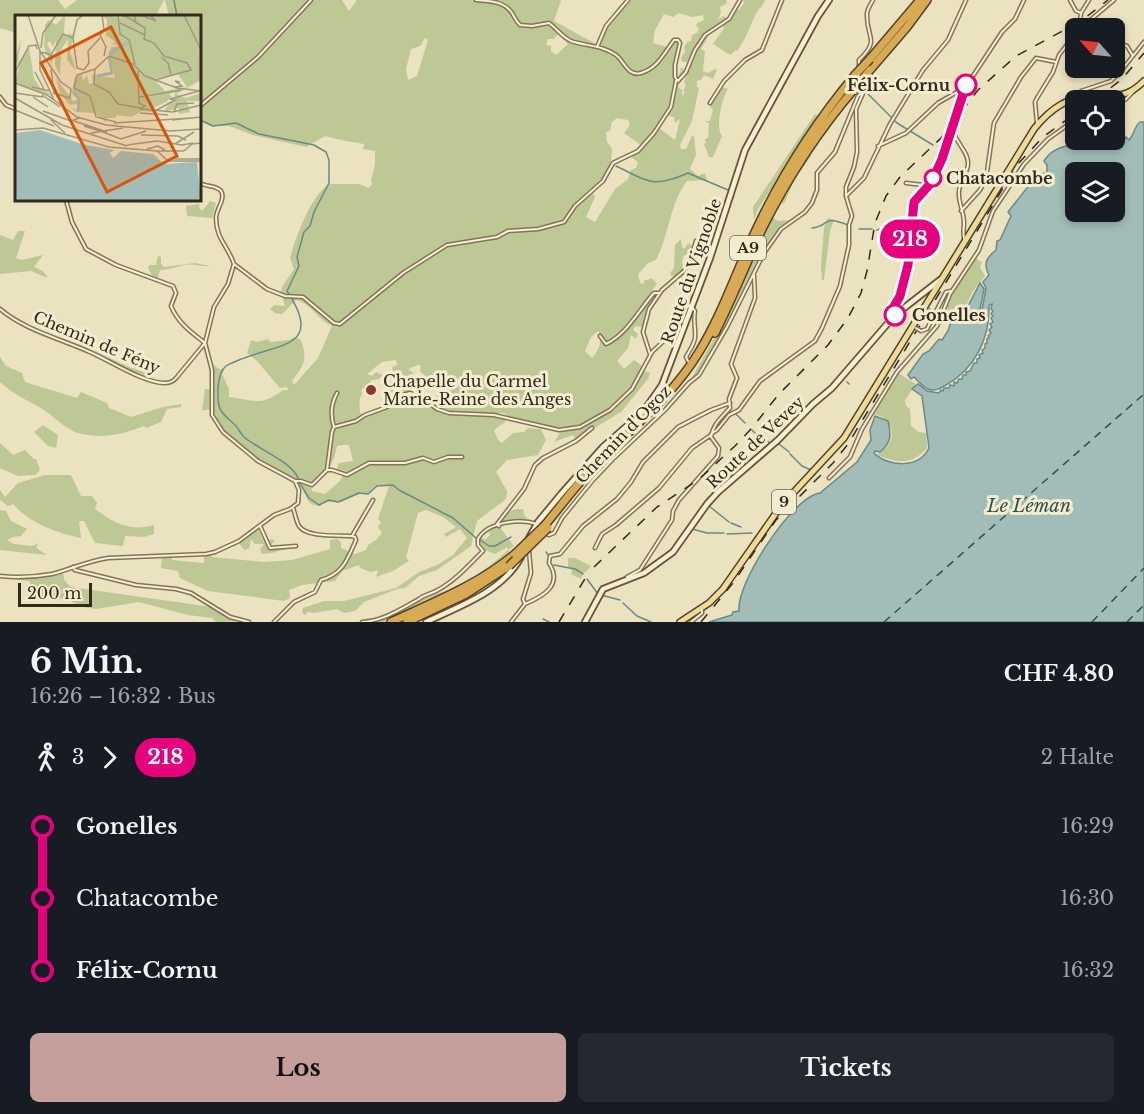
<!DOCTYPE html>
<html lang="de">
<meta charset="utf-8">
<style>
:root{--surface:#171b24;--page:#242831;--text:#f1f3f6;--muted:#9ea1a6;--accent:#c59e9b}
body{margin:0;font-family:"Libre Baskerville",serif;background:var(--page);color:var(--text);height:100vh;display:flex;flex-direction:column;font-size:22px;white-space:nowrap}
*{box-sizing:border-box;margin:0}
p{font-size:20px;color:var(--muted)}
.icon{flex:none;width:33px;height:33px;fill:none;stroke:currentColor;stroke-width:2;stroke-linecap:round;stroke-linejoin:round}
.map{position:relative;height:622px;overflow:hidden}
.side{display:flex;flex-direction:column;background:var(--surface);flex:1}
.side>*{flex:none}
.badge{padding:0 12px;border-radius:20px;font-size:21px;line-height:39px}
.needle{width:39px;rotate:297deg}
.controls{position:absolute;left:1065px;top:18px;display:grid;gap:12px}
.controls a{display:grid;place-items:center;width:60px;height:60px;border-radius:9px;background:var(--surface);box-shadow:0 3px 9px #0003;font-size:30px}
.scale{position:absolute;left:18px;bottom:15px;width:74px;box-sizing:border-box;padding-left:6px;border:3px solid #332a1d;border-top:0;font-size:16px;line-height:21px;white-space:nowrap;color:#332a1d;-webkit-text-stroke:4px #f3eccf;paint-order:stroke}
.map>.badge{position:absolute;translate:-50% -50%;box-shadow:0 0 0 3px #fff}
.legs{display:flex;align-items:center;gap:9px;height:66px;padding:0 30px;font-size:20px}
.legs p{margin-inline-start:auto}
.headline{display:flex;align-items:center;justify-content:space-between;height:102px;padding:0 30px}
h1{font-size:33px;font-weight:700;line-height:45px}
.cta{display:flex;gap:12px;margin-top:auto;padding:12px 30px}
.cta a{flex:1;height:69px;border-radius:9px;background:var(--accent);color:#111;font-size:24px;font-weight:700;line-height:69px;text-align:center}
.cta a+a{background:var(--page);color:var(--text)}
ul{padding:0 30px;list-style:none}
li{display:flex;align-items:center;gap:21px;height:72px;font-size:22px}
li i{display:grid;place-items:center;width:9px;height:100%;margin:0 8px;background:currentColor}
li i::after{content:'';width:15px;height:15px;margin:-8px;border:4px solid;border-radius:50%;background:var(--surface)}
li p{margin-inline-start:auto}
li:first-child i{background:linear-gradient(#0000 50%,currentColor 0)}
li:last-child i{background:linear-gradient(currentColor 50%,#0000 0)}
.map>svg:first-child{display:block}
.green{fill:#bdc895;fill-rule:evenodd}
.water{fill:#a2bdb8;stroke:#6a8a86;stroke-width:1.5;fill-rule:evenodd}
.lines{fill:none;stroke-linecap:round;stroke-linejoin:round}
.stream{stroke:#6a8a86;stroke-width:1.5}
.ferry{stroke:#2c5152;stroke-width:1.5;stroke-dasharray:8 6;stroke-linecap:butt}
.street-casing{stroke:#837359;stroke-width:5}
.secondary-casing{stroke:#65543c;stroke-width:8}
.primary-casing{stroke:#51412d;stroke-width:8}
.highway-casing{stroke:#51412d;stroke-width:10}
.street{stroke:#f7efd2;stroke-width:2}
.secondary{stroke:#f7efd2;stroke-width:4.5}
.primary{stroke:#eddb98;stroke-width:5}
.highway{stroke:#d8aa53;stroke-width:7}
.rail{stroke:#332a1d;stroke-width:1.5;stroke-dasharray:10 10;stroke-linecap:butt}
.street-bridge-casing{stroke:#837359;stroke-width:5;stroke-linecap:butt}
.primary-bridge-casing{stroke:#51412d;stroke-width:8;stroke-linecap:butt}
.highway-bridge-casing{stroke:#51412d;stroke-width:10;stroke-linecap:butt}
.street-bridge{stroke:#f7efd2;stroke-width:2}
.primary-bridge{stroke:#eddb98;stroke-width:5}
.highway-bridge{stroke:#d8aa53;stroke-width:7}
.line-1-casing{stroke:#fff;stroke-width:14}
.line-1{stroke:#e6007e;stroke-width:9}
.stop-1-dot{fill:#fff;stroke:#e6007e;stroke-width:3}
.poi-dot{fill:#8f352c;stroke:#f3eccf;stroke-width:2}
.labels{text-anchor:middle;stroke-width:6;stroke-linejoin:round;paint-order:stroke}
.shield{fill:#f3eccf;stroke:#6d6452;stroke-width:1.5}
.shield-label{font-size:15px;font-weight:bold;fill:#332a1d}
.stop-label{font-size:16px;font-weight:bold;fill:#332a1d;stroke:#f3eccf;text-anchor:start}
.street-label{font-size:16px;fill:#332a1d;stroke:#f3eccf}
.poi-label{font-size:16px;fill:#332a1d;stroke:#f3eccf;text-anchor:start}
.water-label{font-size:18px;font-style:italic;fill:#2c5152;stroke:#f3eccf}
.inset-river{fill:none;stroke:#a2bdb8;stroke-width:3}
.inset-road{fill:none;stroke:#a1987f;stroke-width:1.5}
.view{fill:#d6540e;fill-opacity:0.15;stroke:#d6540e;stroke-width:3}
.inset-edge{fill:none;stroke:#332a1d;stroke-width:3}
</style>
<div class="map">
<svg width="1144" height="622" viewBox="0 0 1144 622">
<rect width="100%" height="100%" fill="#ebe2c0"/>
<path class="green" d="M0 0H58L65 9 77 0H164L156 16H16V33L0 28Z
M165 0H342L349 11 357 0H561L554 21 596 44 609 19 629 0H726L727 2 726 4 720 7 721 12 718 20 723 16 727 18 734 9 739 10 744 3 743 0H765C763 6 760 7 757 12 749 27 748 36 737 51L736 50 730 55 713 44 724 28 721 24 704 34 688 62H682L681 58 685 51 684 47 687 42 691 41 692 35 697 33 699 28 696 26 697 23 704 20 703 15 692 17 679 13 673 17 664 14 655 30 653 43 667 47 674 39 680 40 675 76 677 78 681 71 680 68 685 69 678 87 682 90V97L685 92 683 91 686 85 684 82 695 51 706 35 708 37 701 49 705 51 703 71 708 73 715 69 717 70 713 79 704 75 701 80 697 81V87L699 88 692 121 680 145 681 149H686L692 136H694L696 155 690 169 698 176 705 173 707 180 687 181C670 203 669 235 656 260L648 263 638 274 640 283 643 284 645 280H648L651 278 657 283 648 297 657 299 651 305 644 328 636 326 633 330 638 334 636 339 631 335 628 348 617 361 624 369 634 360 645 368 644 371 650 373 648 379 621 412 588 432 577 441 573 435 554 442 561 431 516 422 504 413H480L505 417V422L494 430 498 440 502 443 513 433 524 432 528 428 541 429 546 440 538 455 507 460 496 472 507 491 506 499 477 521 471 546 437 570 419 576 405 588 397 589 364 602 355 611 344 613 337 609 314 613 308 612 305 615 302 612 303 608 324 601H344L396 588 419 572 437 565 453 555 467 538 460 529 446 537 444 534 456 527 443 517 426 510 418 513 406 557 409 561 393 571 376 577 378 570 371 572 360 568 359 565 342 571 335 581 302 585 289 590 290 598 284 601 208 591 180 578 178 571 161 568 162 555H170L172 560 204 563V555L210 554 212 557 265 562 292 560 330 549V540L337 539 341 542V548L355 554 366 550 368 545 376 540 382 533 378 527 381 522 378 519 389 486 378 485 370 493C356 493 353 498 341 502 334 503 328 501 321 503V506C305 506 306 494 300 482L295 483C267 464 223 446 211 410H202L205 389 213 390 211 365 213 364 217 368 224 370 222 374 229 389V397C255 400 261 407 283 390H288L287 387 280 388 256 360 247 353 251 340 257 342 268 339 270 342 289 340 295 337 301 340C308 360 304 365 292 381L294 385 318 358 332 326C318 320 311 303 296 300L282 314 275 313 270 309 274 305 285 306 281 292 282 287 294 269 290 258C296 237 310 197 329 184H359L369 188 372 184 371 181 375 165V151L363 149 364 144C352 142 335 139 325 136L306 147 253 135 229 126H212L200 119V16H169ZM558 34 568 44 556 55 551 51V46L546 45 548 39H554ZM425 38 428 40 417 76 408 80 406 69 411 49 420 46ZM667 115 674 117 675 123 680 119 675 140 659 128ZM617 118 628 120 630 125 624 133 642 146 634 153 628 155 638 162 636 168 631 170 628 179 615 189 595 222 586 217 595 197 591 190C607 175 611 171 612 149L607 142 606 132 610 131 612 122ZM598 331C603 340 599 351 592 358L585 351 591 337ZM396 360 397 365 392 367 393 371 399 370 396 373 394 381 386 384 387 390 395 394 400 388 404 392 384 406 363 415 360 413C360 405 358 400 362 394L361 390 372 380 379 379 383 375 376 372 372 376 367 374 382 362ZM418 365 421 366 420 371 430 381 435 380 443 385 432 403 406 387 409 375 414 373 408 369ZM343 445H349L353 461 339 463 336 471 343 475 340 481 325 494 312 491 311 487C324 478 335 462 337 446Z
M722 87 728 89C722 98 715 127 722 136L713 157H709L704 144 706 143 705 139 708 138 709 123 705 121H710L713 110 710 107 712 104 709 105 707 103 709 100H713Z
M815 114 819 117 758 209 754 220 753 207Z
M809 153 811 156 794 180 784 204 782 203 772 217 778 221 791 220 781 226 761 254 722 335 698 375 690 381 718 331 771 218Z
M210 201 216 203 212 218 187 216 186 206 199 204 200 210H203Z
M828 218 834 220 830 231 824 280H822L821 266 824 228Z
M18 231H25L16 258 22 260 43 255 34 267 43 271 48 278 31 271 0 274V235L13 240Z
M681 239 682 247 684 249 688 243 693 246 691 253 683 256 682 263 685 269 674 277 671 276 670 273 674 268 675 245Z
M158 256 161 257V264L164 267 195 263 210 266C202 267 193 263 184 265 176 267 168 270 160 270L158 278 154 279 148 268 150 265H156Z
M976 257 980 262 982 261 980 267 985 276 973 291 965 308H954L949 319 947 304Z
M79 344 129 367 148 373 146 378 78 347Z
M0 357 6 366 22 373 25 382 77 398 81 392 107 403 109 408 131 417 163 407 181 404V407L167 409 161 422 146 428 144 426C121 435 99 440 75 432 64 427 54 417 44 410 28 400 14 395 0 382Z
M898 373 916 384 905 400 906 406 910 409 911 426 919 432 926 433 927 448C910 467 897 462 877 455 882 451 888 447 891 440 895 428 886 416 874 414Z
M43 425 58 435 56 448 48 446 34 432Z
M0 443 13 455 25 450 34 459H36L40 470 35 475 18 476 0 468Z
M45 475H71L81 496H92L97 503 95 509C114 523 130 532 154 525V534L144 537 125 536 123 546 95 543 84 521H79L81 538C57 533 29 523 13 504L8 506 0 500V490L5 497 18 483Z
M516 509H523L524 515 527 518 526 520 513 521 499 526 514 546 509 549 508 557 487 572 433 600 384 622H371L393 614 431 594C459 592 488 568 508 550V547L495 554 485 550 479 541 481 537 485 540 490 535 488 531 499 526 506 513Z
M0 510 6 511 11 521 27 529 21 536 13 537 7 540 14 544 33 546 38 543 36 548 47 555 0 550Z
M258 530 264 542 272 539 275 541 269 546V549H276L286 545 289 548 272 553 262 554 260 549 264 544H255L251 539 249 549 244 550 239 543 241 539Z
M568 558H575L591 566 587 571 583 573 581 579 571 574 572 570 568 568Z
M57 570 63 571 64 580 71 587 212 607 229 616 243 621 216 622 212 618 188 615 139 602 96 609 83 607 66 599 37 596 29 581 12 579 42 575Z"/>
<path class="water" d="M1140 122H1144V622H709L732 615 733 612 739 611C736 583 793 496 820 493L857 462 871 440 870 430 875 416 888 421C891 434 892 442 880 452L875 451 874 453C888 467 919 469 929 448L922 396 912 389 918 384 927 391 939 393 941 390 943 391 944 388H949L950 385 954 386V382L957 383 959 379H962L963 375H966V372L970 371 974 363H977V359L980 358 979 355 983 353 982 350 985 348V344L987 343V339L989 338 988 336 991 333 989 330 992 327 990 324 993 322 991 318 993 316 991 314 993 311 991 309 992 304 989 305C990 338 975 369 946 385 941 388 935 392 928 389 923 387 918 381 914 377L911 379 908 375 923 354 929 351 939 339 942 340 948 331 955 310 967 308 980 283 984 289 980 309 982 310 986 288 983 282 989 275C983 264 986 258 996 250L997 241 1000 240 1011 216 1008 212 1038 174 1047 173V165L1044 161C1058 137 1097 145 1120 147L1126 137 1129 140C1135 134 1134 126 1140 122ZM1114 172V212H1076V172Z"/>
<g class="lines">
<path class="stream" d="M174 0 177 16
M866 92 897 123 933 145
M200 120 213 126 236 123 259 134 314 145 326 152 329 160V183L314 212 310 226 304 232 297 257 299 266 287 291C325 348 279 343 239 360 235 362 230 363 226 366 217 373 217 395 219 406 221 414 227 417 233 423 238 427 240 433 244 437 258 449 292 462 298 478
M616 166C648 181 652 189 688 173L728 190
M812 228C831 226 821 214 848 225
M859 229H872
M877 230 898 223H904
M847 382 849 384
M736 414 745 423
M752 430 755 433
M759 434 771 444
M774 446 779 444 789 452
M790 454 802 466 811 470
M299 482 309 498 319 505 329 500 338 502 359 493 368 494 377 486 393 485 399 490 453 518 476 538
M709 506 729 522
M731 523 741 527
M692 529 707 533H724
M727 534 752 533
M479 539 489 546H495L511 537
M546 552 549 556
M554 565 575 569 583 574
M587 579 598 594
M601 595 620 600
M623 603 637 616 651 622
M543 619 549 622"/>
<path class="ferry" d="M884 622 1144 394
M1092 622 1144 568
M1127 622 1144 605"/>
<defs>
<path id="street" d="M476 0C489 1 504 1 512 13 515 18 516 21 520 25L532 26 549 23C556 28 562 37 571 41 585 46 602 45 616 55 624 61 628 77 641 73 658 68 664 53 674 40H678L680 43 675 65V77L678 81 686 72 695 50 705 35 729 19 740 0
M1070 0 1076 11 1081 13
M1081 13 1089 0
M1082 27 1114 0
M1079 28 1081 13
M1114 42 1127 46 1133 56
M597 47 606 26 628 0
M859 68V60C881 39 866 38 867 14 867 9 871 4 873 0
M0 97 6 105 16 109
M1078 97 1081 91 1111 81 1121 71 1144 42
M710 103 724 81 745 60 762 50 782 0
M1114 105 1126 99 1134 91
M200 106 258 57 311 0
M1037 123 1035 102 1037 98 1053 72 1059 55 1076 33
M953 130C955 142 969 152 968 164 968 171 962 179 960 186 956 199 964 210 964 223 964 230 962 234 965 241
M878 146 906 133 938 103 964 88
M906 183 923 185 931 180
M846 196 864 178 890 124 923 70 948 40 966 0
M66 200 72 222 86 249 116 265 173 286 176 293 171 306C178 323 191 332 205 343
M961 211 980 190 986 179 994 123 1021 77 1036 58 1056 62
M234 264 267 289 285 296 303 297 334 323 340 324 403 273 447 245 497 237 508 231 538 229 564 222 575 206 603 181 613 163 638 151 654 133 671 107 676 81
M0 309C26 331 62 339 92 353 112 362 144 383 165 383 171 383 174 381 177 377L205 343
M891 318 890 313 900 296 908 265 914 202 931 183 942 159 965 88 1002 32 1015 19 1024 0
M921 331 927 329 946 292 951 291
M600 336 606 344C627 334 639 310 654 293H660
M650 354 643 332 649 309 662 290 684 271 690 261 696 241
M688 361 686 357C689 351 694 345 695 338 696 329 693 321 695 311L692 307
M334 427 356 421 365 415 387 407 403 395 410 393 421 397 437 409 449 413 494 415 559 430 580 427 610 410 632 389 652 352 668 337 671 325 677 316 690 305
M334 427C330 415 331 404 337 393
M711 434 717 430 729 415 739 410 760 381 815 341 822 328 840 286 849 245V225L852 216 846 196V187L854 167 857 152 856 109 864 91 863 82
M327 470H332L347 475 369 463H405L423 458 434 462 448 457H462
M829 478 850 457 862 429 897 372 937 326 950 294 979 250 993 211 1024 164 1048 139 1076 119
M295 481H301L312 485 327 470 332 432 334 427
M260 526 270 548 296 546
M499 526 497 524 524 489 535 465 543 458 576 441 592 428
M545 533 549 535 554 533 562 518 593 480 613 459 665 410 689 383 699 375 727 327 764 253 781 229 805 212 812 203 817 190V173L835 152 858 96 863 92
M352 536 373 500
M595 548 602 534 616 525 659 488 692 448 711 435
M73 567 75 570 136 585 176 589 191 593 230 617 249 622
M0 576C17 578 35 577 52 574 71 569 88 561 108 558L206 554 215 552 239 541 274 515 290 509 298 503 299 490 295 481 258 461 223 432 212 415V370L205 343 214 307 228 284 234 264C228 246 216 239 216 218 216 209 226 199 221 191 217 185 206 187 200 183
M627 577 640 570 672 520 673 511 679 500 718 456 719 448 711 437C713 424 721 418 730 408L729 399 737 378 731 364 755 298 754 275
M525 604C544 596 563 585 549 563L550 556 560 554 583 526 617 499 631 482 643 462 678 427 711 410 730 403
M274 622 294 602 315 592 321 580C343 574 347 560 356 540L355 537 351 536C338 535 307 538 299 526 296 521 295 513 293 508
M362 622C383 621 401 609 419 599 424 595 430 594 436 591 454 582 469 565 483 551L478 545V539C487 522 520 518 537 524
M511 622 525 604 523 599 531 573 529 551
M691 622 702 613V608"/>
<path id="secondary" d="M529 538 538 522 562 493 603 447 643 412 662 385 710 258 745 150 818 16 829 0
M426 622C460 606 502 592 521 557
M585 622 603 589 644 573 673 552 707 504 718 492 778 440 813 404 832 388 895 315 940 280"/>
<path id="primary" d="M1106 96C1122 97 1133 92 1144 81
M680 622 709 603 723 589 781 506 844 438 1034 129C1050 109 1070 94 1097 96"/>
<path id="highway" d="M870 59 920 0
M870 70 907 27 927 0
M715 333C732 299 746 264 762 229 787 179 818 131 855 88
M545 525C563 503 580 480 601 459 636 424 673 395 699 352 723 313 737 269 757 228 783 173 816 122 855 75
M391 622C434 602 478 585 515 554
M407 622 466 594 509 566"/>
</defs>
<use href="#street" class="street-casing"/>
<use href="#secondary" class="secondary-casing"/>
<use href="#primary" class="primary-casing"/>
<use href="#highway" class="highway-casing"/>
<use href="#street" class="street"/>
<use href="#secondary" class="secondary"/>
<use href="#primary" class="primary"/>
<use href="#highway" class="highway"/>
<path class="rail" d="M1095 100 1122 79 1144 53
M594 567 657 507 698 480 735 446 751 429 779 394 828 345 848 318 861 293 867 271 875 223 886 196 900 177 941 138 978 90 1016 56 1081 21 1108 0
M559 622 589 572
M701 622 733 583 776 520 833 463 848 444 1017 165 1043 137 1076 113"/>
<defs>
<path id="street-bridge" d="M916 328 921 331"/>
<path id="primary-bridge" d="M1097 96H1106"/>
<path id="highway-bridge" d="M855 75 870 59
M855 88 870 70
M515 554 545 525
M509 566 548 528"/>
</defs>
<use href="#street-bridge" class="street-bridge-casing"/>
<use href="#primary-bridge" class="primary-bridge-casing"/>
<use href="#highway-bridge" class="highway-bridge-casing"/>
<use href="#street-bridge" class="street-bridge"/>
<use href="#primary-bridge" class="primary-bridge"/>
<use href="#highway-bridge" class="highway-bridge"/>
</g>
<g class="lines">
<defs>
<path id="line-1" d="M895 315 892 319 889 315 900 296 908 265 914 202 931 183 942 159 966 85"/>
</defs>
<use href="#line-1" class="line-1-casing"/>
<use href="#line-1" class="line-1"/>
</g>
<g class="stop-1-dot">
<circle cx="966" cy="85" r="10"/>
<circle cx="933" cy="178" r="8"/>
<circle cx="895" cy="315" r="10"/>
</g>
<circle class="poi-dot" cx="371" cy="390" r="6"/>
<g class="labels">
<g class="shield">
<rect x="730" y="236" width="36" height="24" rx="4.5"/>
<rect x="772" y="490" width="24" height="24" rx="4.5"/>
</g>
<g class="shield-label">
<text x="748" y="253">A9</text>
<text x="784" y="507">9</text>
</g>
<g class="stop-label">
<text x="950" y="91" text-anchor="end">Félix-Cornu</text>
<text x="946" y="184">Chatacombe</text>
<text x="912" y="321">Gonelles</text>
</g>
<g class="street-label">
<text transform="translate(691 271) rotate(-71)" y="6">Route du Vignoble</text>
<text transform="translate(97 342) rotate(23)" y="6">Chemin de Fény</text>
<text transform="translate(623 434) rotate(-46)" y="6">Chemin d'Ogoz</text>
<text transform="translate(755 442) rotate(-43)" y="6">Route de Vevey</text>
</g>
<g class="poi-label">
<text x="383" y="387">Chapelle du Carmel<tspan x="383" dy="18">Marie-Reine des Anges</tspan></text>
</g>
<g class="water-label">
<text x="1029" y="512">Le Léman</text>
</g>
</g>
<g transform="translate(15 15)">
<rect width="186" height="186" fill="#ebe2c0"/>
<path d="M50 0 49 18 52 23 55 13 54 20 59 19 55 37 61 56 52 45 53 24 46 35 45 60 40 50 41 26 38 32 35 26 32 29 39 42 36 49 29 32 30 10 34 5 41 10ZM87 0 106 3V0H186V65L161 79 171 83 186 78 184 86H172L175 97 164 99V93L148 97 160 81V77L154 79 157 82 151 87 138 93 143 98 127 96 116 102 102 100 100 103H91V107L79 98 62 97 48 87 44 81 53 91 62 95V89L55 90 45 79 41 63 58 86 64 84 57 76 60 62 67 59 68 66 72 60 74 69 78 68 77 60 100 63 94 40 96 32 105 31 97 29 100 27 91 20 92 5ZM163 59 172 72 150 76 139 64ZM6 24 3 48 14 32 19 63 25 73 40 82 0 68 4 51 0 43Z" fill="#bdc895" fill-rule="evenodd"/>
<path d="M25 115 70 130 99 135 95 138 98 143 106 136 138 139 149 149 182 147 186 186H0V118Z" fill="#a2bdb8"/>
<path class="inset-river" d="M94 39 113 27M82 61 97 58 94 42M58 77 64 84 63 97M0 125 11 119 173 186M0 144 144 186M0 147 129 186M0 150 29 158 82 186"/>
<path class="inset-road" d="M13 0 25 36 46 67 56 74M87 0 89 14 85 20 91 32 89 41M103 0 105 19 114 25 120 49M108 0 121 7 119 0M126 0 141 6 135 0M169 0 186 35M117 5 130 13V20M105 8 130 20 129 24 139 28 149 41M58 23 62 53 69 55M58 23 62 5 68 0M26 33 28 18 41 0M25 36V55L35 76M27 37 36 40 48 19 58 23M146 42 153 48 156 60M36 54 39 78M80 54 79 69 94 77 103 89 126 93M69 55 74 48 73 36 85 23M123 56 124 88 130 91 126 94 158 97 186 90M0 57 14 31 21 30 22 34M20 57 29 74M140 65 176 55 172 48 149 41M0 68 32 80 62 102 91 110 155 116 186 114M17 72 35 76 39 85M160 72 167 71 160 66 165 67M59 73 62 60 80 54 94 41 118 49 130 61 162 73 186 76M59 73 75 81 81 102 101 107M0 78 28 82M38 78 55 83 56 74M27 80 45 92M18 82 33 92M125 82 166 75M0 83 47 110 112 131M0 95 39 111M28 96 56 106 64 103M140 96 160 85 155 84 184 76M159 97 162 89 179 88M125 98 153 100M36 105 50 118M157 105 186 102M59 106 92 117M99 108 176 103M69 111 88 117M0 115 28 113 94 132 142 136 153 146H186M88 117 106 124 131 116M76 118 108 113M126 120 163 121 171 125M160 129 179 117M112 130 142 126 167 130 178 128M132 134 143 131 150 135M142 136H169M169 136 177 129 186 128M160 144H186"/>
<path class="view" d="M96 12 162 141 92 177 26 48Z"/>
<rect width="186" height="186" class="inset-edge"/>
</g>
</svg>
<div class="controls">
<a><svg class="needle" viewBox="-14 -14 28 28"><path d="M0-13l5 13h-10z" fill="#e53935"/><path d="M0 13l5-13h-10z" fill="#9ea1a6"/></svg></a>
<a><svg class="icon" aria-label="locate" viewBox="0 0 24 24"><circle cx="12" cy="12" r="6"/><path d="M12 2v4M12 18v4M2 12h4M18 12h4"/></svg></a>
<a><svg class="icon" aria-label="layers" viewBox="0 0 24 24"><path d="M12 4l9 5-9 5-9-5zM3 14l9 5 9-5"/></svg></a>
</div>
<div class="scale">200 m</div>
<b class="badge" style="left:910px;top:239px;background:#e6007e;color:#fff">218</b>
</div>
<section class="side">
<div class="headline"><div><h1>6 Min.</h1><p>16:26 – 16:32 · Bus</p></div><b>CHF 4.80</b></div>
<div class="legs"><svg class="icon" aria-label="walk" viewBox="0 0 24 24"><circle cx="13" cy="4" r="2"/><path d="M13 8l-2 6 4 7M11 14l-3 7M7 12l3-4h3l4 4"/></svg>3<svg class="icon" aria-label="forward" viewBox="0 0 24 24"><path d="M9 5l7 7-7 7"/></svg><b class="badge" style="background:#e6007e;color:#fff">218</b><p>2 Halte</p></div>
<ul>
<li><i style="color:#e6007e"></i><b>Gonelles</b><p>16:29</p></li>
<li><i style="color:#e6007e"></i><span>Chatacombe</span><p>16:30</p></li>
<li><i style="color:#e6007e"></i><b>Félix-Cornu</b><p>16:32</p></li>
</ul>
<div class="cta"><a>Los</a><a>Tickets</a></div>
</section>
